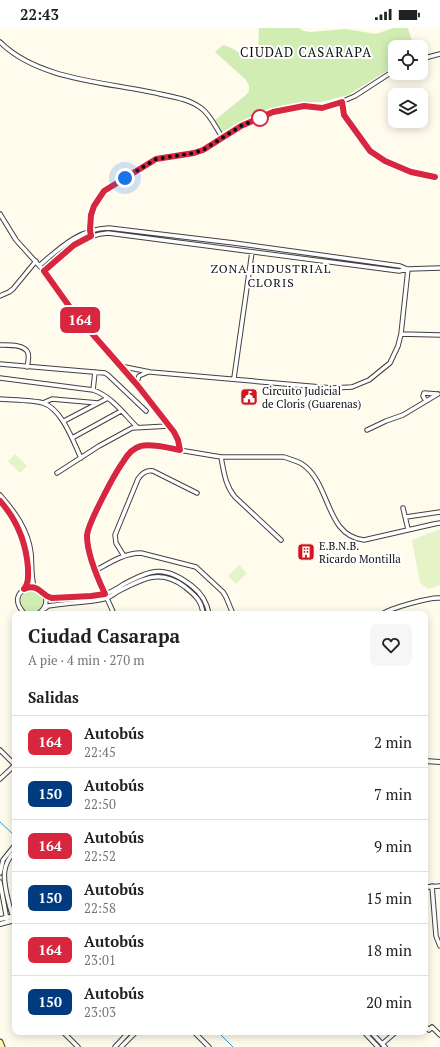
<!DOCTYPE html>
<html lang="es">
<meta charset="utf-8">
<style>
:root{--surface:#fff;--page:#f6f6f6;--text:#202124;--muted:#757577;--line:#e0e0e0}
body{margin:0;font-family:"PT Serif",serif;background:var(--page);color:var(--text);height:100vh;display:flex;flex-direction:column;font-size:15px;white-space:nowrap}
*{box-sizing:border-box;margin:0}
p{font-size:13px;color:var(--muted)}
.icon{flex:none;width:22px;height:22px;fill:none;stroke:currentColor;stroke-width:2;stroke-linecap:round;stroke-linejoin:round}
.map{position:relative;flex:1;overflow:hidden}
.sheet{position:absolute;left:12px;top:583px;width:416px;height:424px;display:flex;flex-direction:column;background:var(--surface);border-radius:8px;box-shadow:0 2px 10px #0003}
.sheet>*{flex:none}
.badge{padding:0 8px;border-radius:6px;font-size:14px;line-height:26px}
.fabs{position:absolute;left:388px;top:12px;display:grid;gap:8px}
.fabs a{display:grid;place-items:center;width:40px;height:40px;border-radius:8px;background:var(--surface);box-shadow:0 2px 10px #0003;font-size:20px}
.you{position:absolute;width:20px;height:20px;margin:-10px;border:3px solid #fff;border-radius:50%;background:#1a73e8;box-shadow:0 0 0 6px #1a73e833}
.map>.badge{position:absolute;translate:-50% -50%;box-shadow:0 0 0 2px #fff}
h2{padding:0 16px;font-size:15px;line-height:36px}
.round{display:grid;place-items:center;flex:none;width:42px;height:42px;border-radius:8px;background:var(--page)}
.headline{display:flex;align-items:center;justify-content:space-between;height:68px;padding:0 16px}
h1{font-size:19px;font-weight:800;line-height:30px}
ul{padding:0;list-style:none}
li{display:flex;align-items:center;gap:12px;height:52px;padding:0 16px;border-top:1px solid var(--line)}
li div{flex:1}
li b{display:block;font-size:15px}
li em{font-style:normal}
li .badge{min-width:44px;font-weight:700;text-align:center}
.status{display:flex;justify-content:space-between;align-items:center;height:28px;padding:0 20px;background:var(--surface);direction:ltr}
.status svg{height:11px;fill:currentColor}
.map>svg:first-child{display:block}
.green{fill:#d1edb4}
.pitch{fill:#e4f4c7}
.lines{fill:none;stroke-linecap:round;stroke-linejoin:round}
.stream{stroke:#2e94da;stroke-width:1}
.minor-casing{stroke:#414141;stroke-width:5.5}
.tertiary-casing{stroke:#414141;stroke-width:6}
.secondary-casing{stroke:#303030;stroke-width:7}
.minor{stroke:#fff;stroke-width:3.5}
.tertiary{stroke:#fff;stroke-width:4}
.secondary{stroke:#fff6a9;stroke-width:5}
.line-casing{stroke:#fff;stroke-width:9}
.line{stroke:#d7263d;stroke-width:6}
.walk{stroke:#0e0e0e;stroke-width:4;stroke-dasharray:0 7.2}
.stop-dot{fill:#fff;stroke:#d7263d;stroke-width:2}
.labels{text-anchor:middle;stroke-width:4;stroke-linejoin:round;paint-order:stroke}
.poi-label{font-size:11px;fill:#0e0e0e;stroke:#fff;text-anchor:start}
.neighbourhood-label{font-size:12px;letter-spacing:1px;fill:#0e0e0e;stroke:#fff}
.quarter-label{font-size:13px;letter-spacing:1px;fill:#0e0e0e;stroke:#fff}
</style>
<div class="status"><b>22:43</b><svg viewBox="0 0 49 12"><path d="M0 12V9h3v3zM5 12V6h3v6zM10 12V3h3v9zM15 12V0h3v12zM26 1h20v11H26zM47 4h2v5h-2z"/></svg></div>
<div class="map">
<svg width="440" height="1019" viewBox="0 0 440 1019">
<rect width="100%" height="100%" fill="#fffcee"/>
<path class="green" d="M259 0H299L304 3 310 4 346 1 376 6 393 0H408L414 19H395V38L348 67 321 74 300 75 270 81 222 104 215 92 247 66C251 61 249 56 245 51L215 24 223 17C233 19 239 25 247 31L258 19Z
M21 573a11 11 0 1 1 22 0a11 11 0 1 1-22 0Z"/>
<path class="pitch" d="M15 426 27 438 20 445 8 433Z
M440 501V557L429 561 420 555 412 512Z
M239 537 247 545 236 556 228 548Z"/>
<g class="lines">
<path class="stream" d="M0 794 15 808
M218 1004 233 1019"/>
<defs>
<path id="minor" d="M0 14C39 53 109 54 160 66 174 69 189 71 201 80 210 86 216 100 222 109
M421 31 440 26
M341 74 344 87 370 123 385 133 411 144 435 149
M0 186 16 212 44 243 74 285 138 358 174 404 178 412 180 422
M90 203 91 187 94 178 104 163 156 131 193 125 203 122 241 98 273 84 304 78 322 80 341 74 355 68 395 42
M40 237C61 219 79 201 109 200L234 215 400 238 407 241
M44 243C64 225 80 207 108 205L399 243 408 241 440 240
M0 268 9 264 13 261 36 233
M401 306 440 307
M0 317C8 317 25 316 28 325 29 329 28 335 27 339
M0 336 105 345 108 347 146 383
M120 338 150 344 332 360 352 359 369 352 390 335 398 318 401 306 408 241
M0 350 93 362C111 368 124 386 137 399
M234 350 252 224
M138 357 137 354 139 348 148 344
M93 362 95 344
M0 371C11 372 34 372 43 375 62 381 73 413 81 430
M426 373 423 368 424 365 437 366
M43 375 52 371 98 375
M64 393 108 370
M367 402 386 393 403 387 438 366
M72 410 121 383
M221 429C224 444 225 457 235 469L281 512
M57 445 99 418 132 400 169 398
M0 467C15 484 28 502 31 525 32 536 31 548 34 559
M0 473C18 493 26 514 28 540 28 548 29 555 24 561
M403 480 408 501
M406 489 440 484
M124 528 116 515 115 507 138 451C142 445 146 442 153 443L197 465
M95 543C109 535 124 525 141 525L196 539 223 564 226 569 233 586
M44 566C51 572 60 571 68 570 80 569 93 569 105 566 112 564 118 560 124 556 152 541 165 537 192 558 201 565 207 574 209 586
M44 581 48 578 55 577C71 574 90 575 107 570 110 569 114 566 117 564 142 551 160 540 185 559 195 567 202 573 203 586
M25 586C0 561 47 548 46 573 46 579 42 583 38 586
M114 586C104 562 89 538 87 511 87 507 87 503 88 499 93 485 123 428 135 420 139 417 144 417 149 417L221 429H284C290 431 297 433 302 436 331 455 325 508 364 512L434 496 440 495
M382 586C391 580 430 569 440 570
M0 722 15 737
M0 751 15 737
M0 845 3 832 15 817
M0 854 7 892
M432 858 436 908 440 918
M425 859 440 858
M14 890C10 883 9 875 7 867 3 849 2 837 15 823
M425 998 429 1002 432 999 440 1007
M63 1004 78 1019
M194 1004 209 1019
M364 1004 378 1019
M371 1004 385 1019
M382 1016 396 1004
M115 1019 129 1004
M121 1019 136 1004"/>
<path id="tertiary" d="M425 733 440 734
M0 891 15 888
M0 896 15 892"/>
<path id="secondary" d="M0 1014 2 1019"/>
</defs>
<use href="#minor" class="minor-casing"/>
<use href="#tertiary" class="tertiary-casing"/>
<use href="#secondary" class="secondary-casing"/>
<use href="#minor" class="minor"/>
<use href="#tertiary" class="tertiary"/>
<use href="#secondary" class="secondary"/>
</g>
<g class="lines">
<defs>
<path id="line" d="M0 473C18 493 26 514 28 540 28 548 29 555 24 561 40 555 40 567 52 570L91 568 105 566C97 549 87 526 87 508 87 497 115 445 123 434 127 427 133 420 141 418 151 415 169 420 180 422L178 412 174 404 138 358 74 285 44 243 74 217 91 208 90 202 91 187 94 178 104 163 156 131 194 125 203 122 241 98 273 84 304 78 322 80 342 74 344 87 370 123 385 133 411 144 435 149"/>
</defs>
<use href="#line" class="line-casing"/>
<use href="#line" class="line"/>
<path class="walk" d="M125 150 156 131 194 125 203 122 241 98 262 89 260 90"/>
</g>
<defs>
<symbol id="civic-square" viewBox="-11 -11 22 22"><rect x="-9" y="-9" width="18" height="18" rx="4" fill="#cb1920" stroke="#fff"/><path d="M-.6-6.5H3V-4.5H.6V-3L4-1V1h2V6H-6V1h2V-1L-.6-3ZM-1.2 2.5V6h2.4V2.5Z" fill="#fff"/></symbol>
<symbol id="building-square" viewBox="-11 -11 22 22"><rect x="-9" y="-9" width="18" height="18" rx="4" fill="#cb1920" stroke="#fff"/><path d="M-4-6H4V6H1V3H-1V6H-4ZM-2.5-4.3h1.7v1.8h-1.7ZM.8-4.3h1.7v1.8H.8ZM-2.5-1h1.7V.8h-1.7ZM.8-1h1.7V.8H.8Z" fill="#fff"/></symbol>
</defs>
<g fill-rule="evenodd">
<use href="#civic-square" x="239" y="359" width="20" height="20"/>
<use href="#building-square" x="296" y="514" width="20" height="20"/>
</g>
<circle class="stop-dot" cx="260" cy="90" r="8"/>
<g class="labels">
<g class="poi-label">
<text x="262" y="367">Circuito Judicial<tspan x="262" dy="13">de Cloris (Guarenas)</tspan></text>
<text x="319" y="522">E.B.N.B.<tspan x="319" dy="13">Ricardo Montilla</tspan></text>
</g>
<g class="neighbourhood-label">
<text x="271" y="245">ZONA INDUSTRIAL<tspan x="271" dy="14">CLORIS</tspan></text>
</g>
<g class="quarter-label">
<text x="306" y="29">CIUDAD CASARAPA</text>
</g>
</g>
</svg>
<div class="fabs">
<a><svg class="icon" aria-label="locate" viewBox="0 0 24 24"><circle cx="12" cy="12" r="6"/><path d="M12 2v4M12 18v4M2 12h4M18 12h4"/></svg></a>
<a><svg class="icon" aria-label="layers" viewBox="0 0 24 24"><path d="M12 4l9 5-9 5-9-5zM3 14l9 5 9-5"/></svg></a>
</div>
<div class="you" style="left:125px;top:150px"></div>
<b class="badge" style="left:80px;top:292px;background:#d7263d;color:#fff">164</b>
<section class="sheet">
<div class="headline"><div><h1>Ciudad Casarapa</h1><p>A pie · 4 min · 270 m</p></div><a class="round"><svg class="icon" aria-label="heart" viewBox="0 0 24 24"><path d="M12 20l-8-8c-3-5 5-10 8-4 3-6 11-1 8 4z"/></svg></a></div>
<h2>Salidas</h2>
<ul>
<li><span class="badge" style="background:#d7263d;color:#fff">164</span><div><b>Autobús</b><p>22:45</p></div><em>2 min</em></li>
<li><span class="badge" style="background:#003b80;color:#fff">150</span><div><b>Autobús</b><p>22:50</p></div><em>7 min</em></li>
<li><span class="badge" style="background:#d7263d;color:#fff">164</span><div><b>Autobús</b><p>22:52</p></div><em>9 min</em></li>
<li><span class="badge" style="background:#003b80;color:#fff">150</span><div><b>Autobús</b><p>22:58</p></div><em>15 min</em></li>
<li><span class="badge" style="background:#d7263d;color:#fff">164</span><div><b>Autobús</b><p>23:01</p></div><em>18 min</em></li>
<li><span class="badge" style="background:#003b80;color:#fff">150</span><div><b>Autobús</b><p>23:03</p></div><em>20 min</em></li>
</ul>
</section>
</div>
